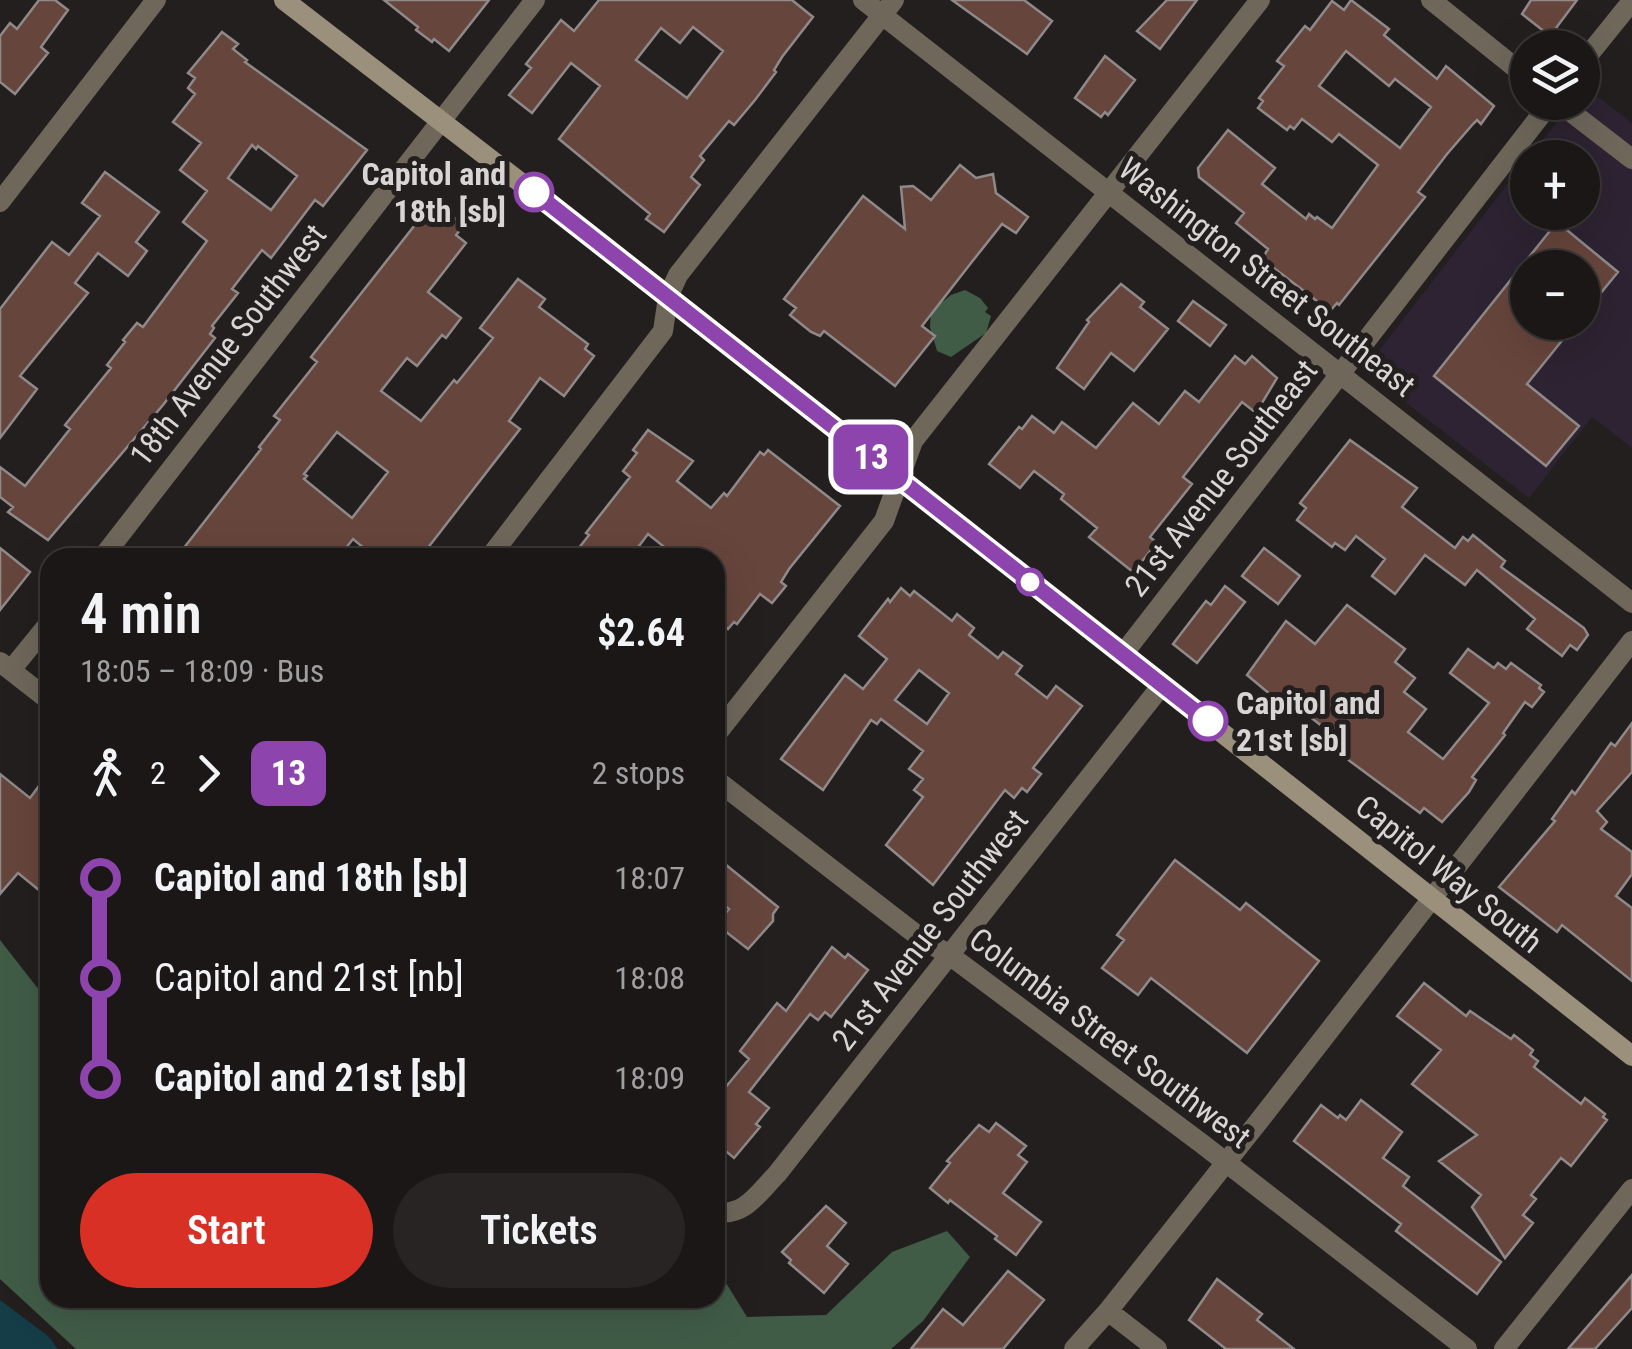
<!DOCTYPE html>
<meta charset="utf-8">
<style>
:root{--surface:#1a1716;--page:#272423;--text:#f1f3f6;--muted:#9f9fa1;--line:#383635;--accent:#d93025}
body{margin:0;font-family:"Roboto Condensed",sans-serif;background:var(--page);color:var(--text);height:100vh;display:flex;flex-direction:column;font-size:38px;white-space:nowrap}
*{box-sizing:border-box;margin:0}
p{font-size:32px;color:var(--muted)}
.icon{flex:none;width:55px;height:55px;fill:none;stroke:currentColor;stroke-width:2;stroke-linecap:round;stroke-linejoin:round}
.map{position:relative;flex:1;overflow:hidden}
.details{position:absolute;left:40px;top:548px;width:685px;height:760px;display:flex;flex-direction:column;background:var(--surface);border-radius:30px;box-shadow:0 10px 40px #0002,0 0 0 2px var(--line)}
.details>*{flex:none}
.badge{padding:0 20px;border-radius:15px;font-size:35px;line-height:65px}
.controls{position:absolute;left:1510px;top:30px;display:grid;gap:20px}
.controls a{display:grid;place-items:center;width:90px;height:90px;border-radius:50%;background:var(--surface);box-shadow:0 10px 40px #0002,0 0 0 2px var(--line);font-size:50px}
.map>.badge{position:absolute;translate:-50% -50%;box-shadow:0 0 0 5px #fff}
.legs{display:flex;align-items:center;gap:15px;height:110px;padding:0 40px;font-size:32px}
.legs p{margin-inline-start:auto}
.head{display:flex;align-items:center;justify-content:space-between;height:170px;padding:0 40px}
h1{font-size:55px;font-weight:600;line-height:75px}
.button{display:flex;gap:20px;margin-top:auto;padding:20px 40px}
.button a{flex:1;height:115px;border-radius:60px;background:var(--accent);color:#fff;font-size:40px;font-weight:600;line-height:115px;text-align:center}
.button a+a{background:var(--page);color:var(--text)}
ul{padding:0 40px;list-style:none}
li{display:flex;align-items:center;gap:35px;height:100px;font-size:38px}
li i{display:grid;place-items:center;width:15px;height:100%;margin:0 12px;background:currentColor}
li i::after{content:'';width:25px;height:25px;margin:-12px;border:8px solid;border-radius:50%;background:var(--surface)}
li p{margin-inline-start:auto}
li:first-child i{background:linear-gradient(#0000 50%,currentColor 0)}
li:last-child i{background:linear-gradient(currentColor 50%,#0000 0)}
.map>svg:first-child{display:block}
.education{fill:#2d2332;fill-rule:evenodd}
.forest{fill:#405c47}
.water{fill:#143d47}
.building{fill:#66453c;stroke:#8f8a89;stroke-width:2.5;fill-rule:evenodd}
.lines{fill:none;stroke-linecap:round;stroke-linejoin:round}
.minor{stroke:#6e675a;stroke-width:20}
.secondary{stroke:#9b907b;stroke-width:20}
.line-1-casing{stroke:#fff;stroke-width:22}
.line-1{stroke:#8e44ad;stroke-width:15}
.stop-1-dot{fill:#fff;stroke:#8e44ad;stroke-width:5}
.labels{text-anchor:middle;stroke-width:10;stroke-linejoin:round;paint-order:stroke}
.stop-label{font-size:32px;font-weight:bold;fill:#d8d5d4;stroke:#231f1e;text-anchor:end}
.street-label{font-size:32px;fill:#d8d5d4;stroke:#231f1e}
</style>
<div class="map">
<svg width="1632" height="1349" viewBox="0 0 1632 1349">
<rect width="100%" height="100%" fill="#231f1e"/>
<path class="education" d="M1584 86 1632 123V448L1592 417 1529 498 1364 370 1527 159 1528 212H1582V158L1529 157 1572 103 1582 102ZM1528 268H1582V322H1528Z"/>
<path class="forest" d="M965 290 980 298 988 308 985 312 991 316 986 333 951 357 937 351 930 327 931 311 951 295Z
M0 940 50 1004V1298H715V1265L747 1317 826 1315 892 1252 947 1231 970 1257 923 1321 891 1349H76L0 1279Z"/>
<path class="water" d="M0 1300 48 1336 58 1349H0Z"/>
<path class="building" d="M39 0H55L68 10 41 47 48 53 15 94 0 82V36L10 23 17 29Z
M384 0H489L449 51 434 39 432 42 416 30 418 27Z
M599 0H792L813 17 782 57 774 70 776 72 755 100 734 125 729 121 700 156 704 160 691 177 700 185 664 232 646 219 650 214 559 139 600 86 571 63 532 113 509 95 531 68 526 64 561 20 574 31ZM693 27 723 51 687 98 636 60 661 28 680 43Z
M952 0H1024L1052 21 1027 54Z
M1167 0H1197L1160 49 1137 31Z
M1351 0 1389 29 1384 35 1437 79 1446 66 1494 106 1481 124 1477 120 1473 124 1447 154 1418 192 1425 197 1339 305 1337 303 1330 311 1262 259 1268 249 1236 223 1244 213 1199 177 1198 168 1228 130 1275 168 1262 184 1306 219 1309 214 1315 219 1317 217 1332 228 1378 165 1339 134 1332 142 1302 119 1294 129 1290 126 1287 130 1258 108 1263 101 1259 98 1284 66 1277 61 1305 26 1310 30 1332 1 1344 10ZM1346 51 1389 86 1395 79 1431 107 1400 148 1319 86Z
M1531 0H1577L1550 36 1522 14Z
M222 32 238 44 233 49 247 60 245 62 367 150 323 206 315 200 271 258 262 250 232 289 238 293 212 326 214 328 210 334 215 338 163 405 48 540 8 512 13 507 0 497V467L25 486 70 429 65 425 111 368 107 365 125 342 123 340 137 323 143 327 207 241 183 222 207 191 180 170 201 143 173 122 195 94 188 88 195 78 188 73ZM252 145 256 149 258 146 297 176 271 210 228 178Z
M1105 56 1135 80 1108 115 1105 112 1101 117 1075 98Z
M960 165 976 178 993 174 996 193 1028 217 1016 233 1002 224 971 263 922 326 935 336 895 386 824 331 820 336 811 332 790 315 796 308 784 299 863 196 905 229 901 187 913 186 931 200Z
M105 172 159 212 136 242 147 251 128 276 98 253 75 283 88 293 20 376 37 389 0 438V309L52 242 69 255 100 216 82 203Z
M433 202 464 225 456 235 466 243 428 292 461 318 446 338 442 335 417 366 407 358 381 391 421 421 454 380 457 383 493 338 480 328 518 279 545 299 539 307 588 344 585 349 594 356 564 396 540 378 509 421 520 429 420 558H376L353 539 338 558H176L261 449 259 447 280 420 274 416 317 362 311 357ZM337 432 388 472 352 518 304 479 307 476 304 474Z
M1557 222 1618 272 1582 316V268H1528V322H1577L1527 384 1579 426 1546 466 1434 376Z
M1121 284 1144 302 1140 307 1168 329 1134 371 1111 353 1084 389 1057 368 1089 322 1087 320Z
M1193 301 1226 325 1210 346 1178 321Z
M1235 356 1245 364 1252 356 1277 378 1256 413 1242 402 1183 477 1192 484 1150 537 1157 543 1133 572 1089 537 1097 528 1061 499 1064 494 1034 471 1020 488 989 464 1019 427 1022 429 1032 416 1054 433 1062 422 1096 448 1133 403 1159 424 1185 391 1199 402Z
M648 430 693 461 677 481 711 508 724 493 727 496 760 452 764 455 768 450 840 506 789 569 781 582 786 586 772 603 760 594 737 624 734 622 728 629 715 619V558H678L648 534 630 558H571L589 535 586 533 630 477 623 471 637 453 633 450Z
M1350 440 1417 488 1402 507 1455 548 1463 537 1468 541 1473 535 1505 561 1501 567 1584 628 1588 635 1577 650 1570 645 1562 656 1527 629 1535 619 1477 570 1465 585 1425 555 1395 594 1372 576 1385 559 1356 536 1345 550 1335 543 1332 547 1297 520 1306 508 1300 503Z
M0 548 30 572 0 610Z
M1264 548 1300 576 1278 604 1242 576Z
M1225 586 1245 602 1197 663 1173 644 1206 601 1211 605Z
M901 588 910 596 914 591 952 621 957 614 974 628 969 635 998 658 1003 652 1022 666 1016 674 1047 698 1056 686 1082 706 1033 768 1041 774 1027 792 1022 788 1014 798 1005 790 933 885 886 845 923 797 914 790 923 779 909 769 923 751 881 719 877 724 871 720 823 790 781 759 845 675 863 689 887 659 859 636 888 599 890 602ZM919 670 949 693 927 724 895 700Z
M1347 605 1405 649 1395 662 1415 678 1404 692 1426 709 1408 732 1443 759 1489 703 1450 673 1468 649 1494 668 1498 663 1506 669 1511 663 1541 685 1539 688 1544 692 1532 707 1525 702 1503 733 1505 735 1472 777 1476 780 1469 792 1442 822 1424 808 1420 813 1343 756 1326 742 1332 734 1300 709 1295 715 1247 675 1286 621 1315 644Z
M1632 723V772L1597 811 1607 822 1601 829 1632 852V874L1616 896 1632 908V981L1562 925 1557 932 1499 887 1555 821 1552 819 1572 791 1575 794 1611 743 1615 746Z
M50 771V899L18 873 0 894V774L30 798Z
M715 856 778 907 773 914V921L748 949 716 924 729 909 715 899Z
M1175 860 1240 910 1246 903 1319 961 1247 1053 1151 978 1138 995 1102 968 1124 940 1117 935Z
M832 947 845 958 848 954 868 970 831 1017 825 1012 818 1020 810 1014 749 1092 769 1108 756 1124 760 1127 734 1158 715 1142V1100L749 1059 740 1051 777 1003 786 1011Z
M1424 983 1466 1016 1470 1011 1511 1039 1514 1035 1533 1050 1530 1055 1538 1061 1534 1067 1581 1104 1585 1098 1605 1114 1603 1117 1607 1120 1571 1166 1561 1158 1531 1195 1536 1199 1523 1215 1533 1223 1505 1258 1472 1207 1481 1195 1439 1161 1477 1135 1412 1084 1441 1050 1397 1016Z
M1361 1100 1402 1132 1383 1158 1409 1177 1403 1186 1501 1262 1477 1294 1396 1231 1401 1224 1294 1141 1321 1105 1338 1118 1340 1115 1346 1120Z
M996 1123 1026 1146 1018 1155 1027 1162 1003 1193 1041 1222 1016 1255 995 1239 997 1236 950 1200 948 1203 930 1188 950 1163 947 1161 979 1125 989 1132Z
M826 1206 846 1223 827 1246 848 1264 824 1293 789 1263 791 1260 782 1252Z
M1008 1271 1044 1300 1003 1349H911L943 1309 963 1325Z
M1632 1275V1308L1595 1349H1568Z
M1217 1279 1262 1314 1257 1320 1294 1349H1226L1189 1320Z"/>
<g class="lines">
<path class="minor" d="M863 0 1632 603
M1431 0 1528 78
M1582 63 1632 1
M1558 102 1632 159
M0 202 156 0
M102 558 535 0
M489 558 663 331 668 297 678 275 894 0
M1123 654 1551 102
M0 662 50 701
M11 670 50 622
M715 736 884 521 913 441 1260 0
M715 779 922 939 948 954 1201 1143 1467 1349
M715 1211C743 1219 759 1192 777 1174L1162 685
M1108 1311 1157 1349
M1074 1349 1108 1311 1259 1121 1632 641
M1504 1349 1632 1189"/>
<path class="secondary" d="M284 0 691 314 1632 1056"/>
</g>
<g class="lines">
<defs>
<path id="line-1" d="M534 192 1208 721"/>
</defs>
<use href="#line-1" class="line-1-casing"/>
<use href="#line-1" class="line-1"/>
</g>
<g class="stop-1-dot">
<circle cx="534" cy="192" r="18"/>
<circle cx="1030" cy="582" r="12"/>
<circle cx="1208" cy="721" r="18"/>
</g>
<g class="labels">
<g class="stop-label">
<text x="506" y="185">Capitol and<tspan x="506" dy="37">18th [sb]</tspan></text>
<text x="1236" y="714" text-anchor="start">Capitol and<tspan x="1236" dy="37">21st [sb]</tspan></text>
</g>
<g class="street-label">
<text transform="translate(1267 277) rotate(38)" y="11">Washington Street Southeast</text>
<text transform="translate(228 345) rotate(-52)" y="11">18th Avenue Southwest</text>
<text transform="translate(1221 478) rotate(-52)" y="11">21st Avenue Southeast</text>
<text transform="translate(1449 874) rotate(39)" y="11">Capitol Way South</text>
<text transform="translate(930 930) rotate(-52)" y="11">21st Avenue Southwest</text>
<text transform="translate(1110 1038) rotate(37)" y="11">Columbia Street Southwest</text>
</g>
</g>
</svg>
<div class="controls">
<a><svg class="icon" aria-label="layers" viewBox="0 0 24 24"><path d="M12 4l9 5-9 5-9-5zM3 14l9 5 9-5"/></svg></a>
<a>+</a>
<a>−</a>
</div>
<b class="badge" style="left:871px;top:457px;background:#8e44ad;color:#fff">13</b>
<section class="details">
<div class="head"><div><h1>4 min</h1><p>18:05 – 18:09 · Bus</p></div><b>$2.64</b></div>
<div class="legs"><svg class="icon" aria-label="walk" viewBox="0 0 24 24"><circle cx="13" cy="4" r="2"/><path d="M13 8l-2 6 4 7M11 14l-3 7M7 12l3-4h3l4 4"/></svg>2<svg class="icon" aria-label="forward" viewBox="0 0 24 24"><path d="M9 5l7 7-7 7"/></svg><b class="badge" style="background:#8e44ad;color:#fff">13</b><p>2 stops</p></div>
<ul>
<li><i style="color:#8e44ad"></i><b>Capitol and 18th [sb]</b><p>18:07</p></li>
<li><i style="color:#8e44ad"></i><span>Capitol and 21st [nb]</span><p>18:08</p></li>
<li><i style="color:#8e44ad"></i><b>Capitol and 21st [sb]</b><p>18:09</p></li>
</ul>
<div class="button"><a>Start</a><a>Tickets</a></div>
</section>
</div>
